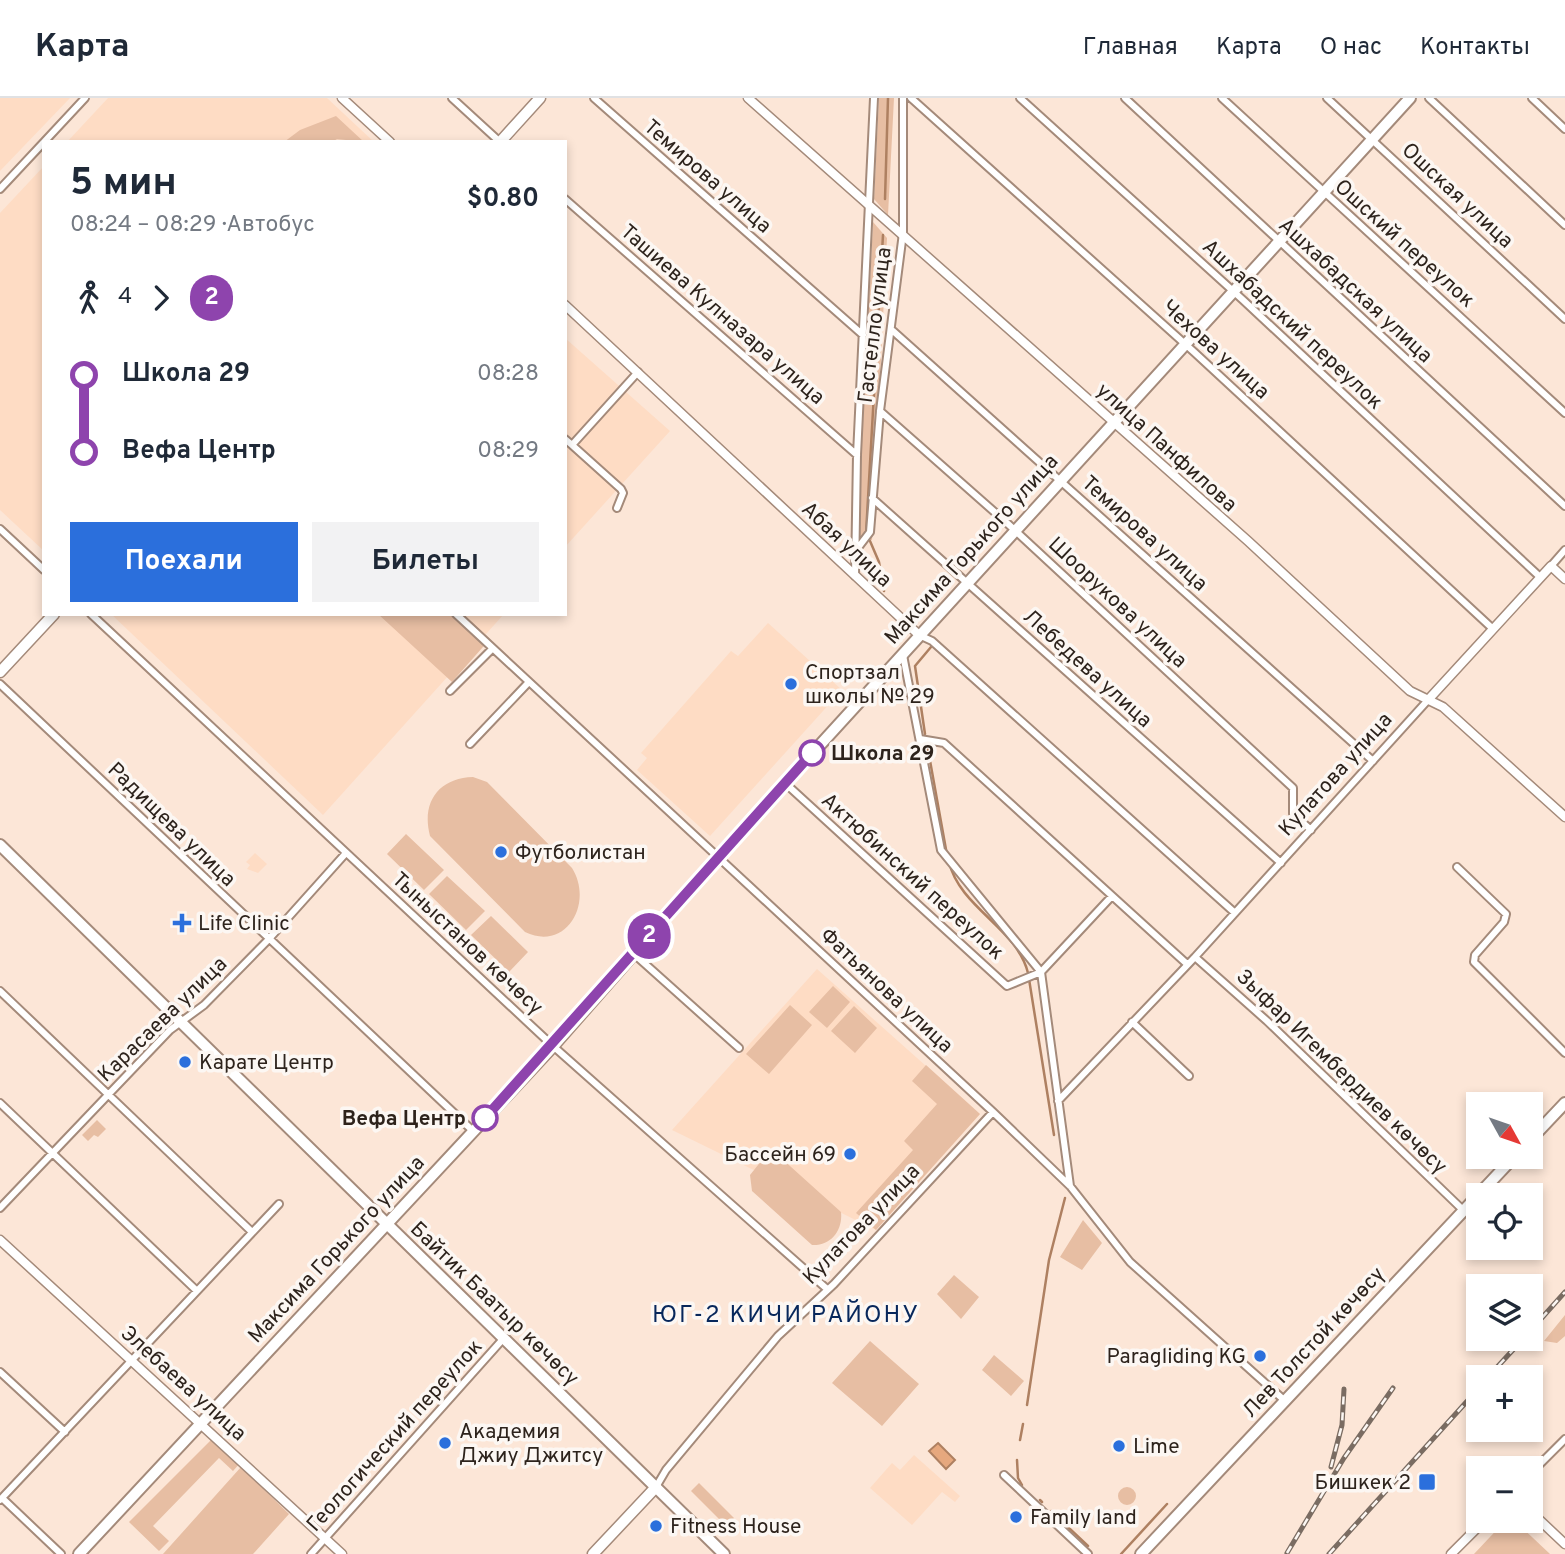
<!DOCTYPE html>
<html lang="ru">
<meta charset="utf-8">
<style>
:root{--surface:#fff;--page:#f2f2f3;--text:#1f2937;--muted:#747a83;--line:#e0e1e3;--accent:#2b6fdc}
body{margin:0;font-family:Overpass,sans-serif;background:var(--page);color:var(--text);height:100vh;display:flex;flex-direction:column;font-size:26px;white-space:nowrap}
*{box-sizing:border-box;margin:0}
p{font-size:23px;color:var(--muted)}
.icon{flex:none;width:38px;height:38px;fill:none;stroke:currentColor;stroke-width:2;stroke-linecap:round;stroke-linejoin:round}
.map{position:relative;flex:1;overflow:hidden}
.panel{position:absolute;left:42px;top:42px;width:525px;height:476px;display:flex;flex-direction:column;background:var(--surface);border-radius:0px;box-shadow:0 4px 10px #0003}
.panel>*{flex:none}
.badge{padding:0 14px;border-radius:23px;font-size:24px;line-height:46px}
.needle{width:46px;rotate:130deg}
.controls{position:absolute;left:1466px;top:994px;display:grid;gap:14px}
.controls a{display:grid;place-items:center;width:77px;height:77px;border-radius:0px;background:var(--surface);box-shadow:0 4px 10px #0003;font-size:35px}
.map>.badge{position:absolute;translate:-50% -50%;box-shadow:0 0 0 4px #fff}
.legs{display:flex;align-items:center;gap:10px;height:77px;padding:0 28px;font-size:23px}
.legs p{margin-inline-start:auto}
.head{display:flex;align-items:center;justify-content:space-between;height:119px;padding:0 28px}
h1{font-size:38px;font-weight:700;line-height:52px}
.primary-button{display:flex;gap:14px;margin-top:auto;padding:14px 28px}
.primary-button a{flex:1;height:80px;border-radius:0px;background:var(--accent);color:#fff;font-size:28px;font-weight:700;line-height:80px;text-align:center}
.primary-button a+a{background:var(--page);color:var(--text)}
ul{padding:0 28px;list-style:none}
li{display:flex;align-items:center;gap:24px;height:77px;font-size:26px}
li i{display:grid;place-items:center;width:10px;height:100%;margin:0 9px;background:currentColor}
li i::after{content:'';width:18px;height:18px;margin:-9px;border:5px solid;border-radius:50%;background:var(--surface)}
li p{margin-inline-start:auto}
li:first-child i{background:linear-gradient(#0000 50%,currentColor 0)}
li:last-child i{background:linear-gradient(currentColor 50%,#0000 0)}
header{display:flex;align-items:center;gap:42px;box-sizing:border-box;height:98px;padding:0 35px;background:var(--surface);border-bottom:2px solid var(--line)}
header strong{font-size:33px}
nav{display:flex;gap:38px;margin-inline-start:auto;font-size:24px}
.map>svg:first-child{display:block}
.built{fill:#fedcc4}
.green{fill:#e7bea3}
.water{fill:#e6a87e;stroke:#ae8061;stroke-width:2}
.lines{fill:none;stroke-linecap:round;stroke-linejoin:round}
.stream{stroke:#ae8061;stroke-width:2.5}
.minor-casing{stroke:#a48a7a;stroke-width:10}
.tertiary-casing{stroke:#a48a7a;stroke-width:11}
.secondary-casing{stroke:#a48a7a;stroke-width:13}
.primary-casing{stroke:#a48a7a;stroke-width:14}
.minor{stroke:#fff;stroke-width:6}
.tertiary{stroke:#fff;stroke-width:8}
.secondary{stroke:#fff;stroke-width:10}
.primary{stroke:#fff;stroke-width:10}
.rail-casing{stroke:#7a6c62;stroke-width:5}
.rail{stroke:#fcf7f3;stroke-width:2.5;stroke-dasharray:8;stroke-linecap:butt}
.line-1-casing{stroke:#fff;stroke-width:16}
.line-1{stroke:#8e44ad;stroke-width:10}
.poi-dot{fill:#2b6fdc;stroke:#fcf7f3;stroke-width:2.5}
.stop-1-dot{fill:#fff;stroke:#8e44ad;stroke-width:3.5}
.labels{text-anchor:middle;stroke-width:7;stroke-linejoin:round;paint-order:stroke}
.street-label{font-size:21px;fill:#2d231c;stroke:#fcf7f3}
.poi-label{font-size:21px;fill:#2d231c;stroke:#fcf7f3;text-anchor:start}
.stop-label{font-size:21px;font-weight:bold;fill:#2d231c;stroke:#fcf7f3;text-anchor:start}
.quarter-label{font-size:24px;letter-spacing:2px;fill:#07275b;stroke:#fcf7f3}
</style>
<header>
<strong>Карта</strong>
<nav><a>Главная</a><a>Карта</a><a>О нас</a><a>Контакты</a></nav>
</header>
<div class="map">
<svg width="1565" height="1456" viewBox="0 0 1565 1456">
<rect width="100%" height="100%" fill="#fce6d7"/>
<path class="built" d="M0 0H70L0 73Z
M108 0H327L374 44H67Z
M44 68V453L0 412V115Z
M565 240 670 333 565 449Z
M111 516H504L323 717Z
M768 525 842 592 710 738 637 672 647 660 641 655 731 553 738 558Z
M255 755 267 766 258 775 247 771 250 767 246 764Z
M817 871 980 1016 876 1132 672 1032Z
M914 1357 960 1398 955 1404 942 1394 912 1427 870 1390 892 1365 900 1372Z"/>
<path class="green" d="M879 0H894L888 117 874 101Z
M336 18 364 44 337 41 332 44H284L300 32Z
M873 124 887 140 872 442H857Z
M378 516H463L490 541 452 584Z
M473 679 487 684 572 770C594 805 566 854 525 834L430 738C421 704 439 680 473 679Z
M406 736 444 772 424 792 387 756Z
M447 778 485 813 466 832 429 796Z
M491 818 528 854 509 874 471 837Z
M833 888 850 904 827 930 809 914Z
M790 907 812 927 769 976 746 956Z
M854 908 877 930 855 955 831 933Z
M926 967 980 1016 876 1132 856 1115 913 1052 904 1043 937 1006 912 983Z
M97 1022 106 1031 98 1039 94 1037 88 1043 82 1037Z
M770 1058 780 1059 841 1114C843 1132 831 1148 812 1147L752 1093 750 1077 762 1062Z
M1083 1122 1102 1145 1082 1172 1060 1159Z
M954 1177 979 1199 961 1221 937 1196Z
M1565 1217V1238L1557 1245 1544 1243Z
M870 1243 919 1286 882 1328 832 1285Z
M994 1257 1024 1283 1011 1298 982 1272Z
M213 1340 241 1364 233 1373 219 1360 153 1428 169 1443 159 1453 129 1424Z
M241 1369 289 1416 253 1456H163Z
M699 1385 734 1420 726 1428 691 1393Z
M1118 1398a9 9 0 1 1 18 0a9 9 0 1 1-18 0Z
M1505 1423H1515L1550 1456H1474Z"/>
<path class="water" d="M938 1345 955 1362 946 1371 929 1353Z"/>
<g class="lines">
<path class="stream" d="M885 101 888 0
M866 436 883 137
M870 443 879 464 884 493
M925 636 915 568 931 549
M927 646 947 757
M949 764C960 810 1017 830 1028 875
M1029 881 1054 1037
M1027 1307 1049 1162 1065 1100
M1020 1342 1023 1326
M1017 1362 1018 1380 1022 1387
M1040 1402 1042 1404
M1051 1413 1088 1448
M1121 1456 1167 1406"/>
<defs>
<path id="minor" d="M452 0 500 44
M594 0 863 237
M911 0 1194 254 1493 531
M1020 0 1243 202 1540 479
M1125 0 1565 408
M1222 0 1565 315
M1327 0 1565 221
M1429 0 1565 127
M1532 0 1565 31
M44 44 85 0
M0 91 44 44
M565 101 857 357
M893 233 1373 663
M880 313 1007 425 1293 690V716L1311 732
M565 341 572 347 638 274
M572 347 621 391 623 395 617 410
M872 400 1281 765
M0 431 44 472
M857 451 870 434 880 313 903 135V0
M1551 468 1565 452
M855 478 857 357 874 0
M91 516 553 948 827 1191
M456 516 993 1014 1070 1088 1130 1164 1284 1302
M919 537 932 543 1235 815
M903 557 941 752 1041 874 1070 1088
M0 586 473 1033
M450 593 491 552
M920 641 944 645 1187 866
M470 646 528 585
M785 685 1007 888 1041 874 1112 798
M1457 769 1506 816 1504 824 1475 857 1474 864 1565 955
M634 856 739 950
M1195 859 1267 923 1464 1113
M0 893 252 1134
M1132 924 1189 978
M1058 1003 1195 859 1428 602
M0 1005 197 1193
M0 1110 170 932 204 907 268 842 346 755
M0 1274 65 1334
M1531 1375 1565 1341
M1004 1377 1088 1456
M656 1389 666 1372 778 1238 834 1186 993 1014
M2 1400 61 1456
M0 1402 279 1106
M311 1456 503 1241"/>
<path id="tertiary" d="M342 0 390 44
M748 0 1248 443 1410 593 1443 609 1565 719
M565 207 919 537
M1428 602 1551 468 1565 481
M0 1142 342 1456
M1531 1414 1565 1446
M1451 1456 1484 1423"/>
<path id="secondary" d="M500 44 540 0
M0 574 54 516
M593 1456 656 1389"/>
<path id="primary" d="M0 747 724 1456
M1531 1041 1565 1005
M79 1456 553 948 727 749 1410 0
M1141 1456 1514 1059"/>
</defs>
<use href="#minor" class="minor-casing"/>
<use href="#tertiary" class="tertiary-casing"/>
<use href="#secondary" class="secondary-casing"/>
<use href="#primary" class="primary-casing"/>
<use href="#minor" class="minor"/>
<use href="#tertiary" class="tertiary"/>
<use href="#secondary" class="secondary"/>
<use href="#primary" class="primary"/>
<defs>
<path id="rail" d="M1531 1232 1565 1194
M1488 1279 1523 1241
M1331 1369 1342 1327 1344 1291
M1287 1455 1344 1360 1393 1290
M1329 1456 1479 1290"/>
</defs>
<use href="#rail" class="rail-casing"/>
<use href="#rail" class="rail"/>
</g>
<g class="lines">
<defs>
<path id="line-1" d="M485 1020 812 655"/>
</defs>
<use href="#line-1" class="line-1-casing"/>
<use href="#line-1" class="line-1"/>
</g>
<g class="poi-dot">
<circle cx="791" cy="586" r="7"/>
<circle cx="501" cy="754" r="7"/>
<path d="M178.5 814.5h7v7h7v7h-7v7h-7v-7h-7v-7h7z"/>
<circle cx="185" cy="964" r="7"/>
<circle cx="850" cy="1056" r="7"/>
<circle cx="1260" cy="1258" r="7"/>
<circle cx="445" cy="1345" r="7"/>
<circle cx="1119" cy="1348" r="7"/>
<rect x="1418" y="1375" width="18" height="18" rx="3.5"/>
<circle cx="1016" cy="1419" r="7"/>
<circle cx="656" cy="1428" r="7"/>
</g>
<g class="stop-1-dot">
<circle cx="812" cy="655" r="12"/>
<circle cx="485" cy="1020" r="12"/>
</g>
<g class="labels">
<g class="street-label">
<text transform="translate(708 78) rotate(41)" y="7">Темирова улица</text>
<text transform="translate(1458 97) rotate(43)" y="7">Ошская улица</text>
<text transform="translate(1405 145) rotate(42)" y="7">Ошский переулок</text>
<text transform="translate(1356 192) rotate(43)" y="7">Ашхабадская улица</text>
<text transform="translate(723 216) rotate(41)" y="7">Ташиева Кулназара улица</text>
<text transform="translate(1293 226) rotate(43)" y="7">Ашхабадский переулок</text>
<text transform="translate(874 227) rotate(-83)" y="7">Гастелло улица</text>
<text transform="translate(1216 251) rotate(42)" y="7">Чехова улица</text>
<text transform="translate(1167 349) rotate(42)" y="7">улица Панфилова</text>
<text transform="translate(1145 435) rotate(42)" y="7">Темирова улица</text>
<text transform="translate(847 446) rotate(43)" y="7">Абая улица</text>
<text transform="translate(971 451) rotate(-48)" y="7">Максима Горького улица</text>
<text transform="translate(1118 504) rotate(43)" y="7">Шоорукова улица</text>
<text transform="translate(1088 570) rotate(42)" y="7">Лебедева улица</text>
<text transform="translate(1335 676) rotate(-48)" y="7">Кулатова улица</text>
<text transform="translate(172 726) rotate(44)" y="7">Радищева улица</text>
<text transform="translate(913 778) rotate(42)" y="7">Актюбинский переулок</text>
<text transform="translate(468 845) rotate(43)" y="7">Тыныстанов көчөсү</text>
<text transform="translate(887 892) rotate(43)" y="7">Фатьянова улица</text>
<text transform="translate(162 921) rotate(-44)" y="7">Карасаева улица</text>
<text transform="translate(1342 973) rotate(44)" y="7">Зыфар Игембердиев көчөсү</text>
<text transform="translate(861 1126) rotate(-46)" y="7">Кулатова улица</text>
<text transform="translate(336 1151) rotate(-47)" y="7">Максима Горького улица</text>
<text transform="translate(495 1205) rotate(44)" y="7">Байтик Баатыр көчөсү</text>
<text transform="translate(1313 1244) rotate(-47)" y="7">Лев Толстой көчөсү</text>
<text transform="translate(184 1285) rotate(42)" y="7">Элебаева улица</text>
<text transform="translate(394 1337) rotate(-48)" y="7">Геологический переулок</text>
</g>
<g class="poi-label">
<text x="805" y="581">Спортзал<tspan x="805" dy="24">школы № 29</tspan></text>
<text x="515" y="761">Футболистан</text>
<text x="198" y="832">Life Clinic</text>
<text x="199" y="971">Карате Центр</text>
<text x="836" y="1063" text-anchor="end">Бассейн 69</text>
<text x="1246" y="1265" text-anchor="end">Paragliding KG</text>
<text x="459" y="1340">Академия<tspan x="459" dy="24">Джиу Джитсу</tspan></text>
<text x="1133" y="1355">Lime</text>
<text x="1411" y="1391" text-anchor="end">Бишкек 2</text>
<text x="1030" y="1426">Family land</text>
<text x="670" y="1435">Fitness House</text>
</g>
<g class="stop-label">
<text x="831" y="662">Школа 29</text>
<text x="466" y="1027" text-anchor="end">Вефа Центр</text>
</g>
<g class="quarter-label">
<text x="786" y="1224">ЮГ-2 КИЧИ РАЙОНУ</text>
</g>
</g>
</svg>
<div class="controls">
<a><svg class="needle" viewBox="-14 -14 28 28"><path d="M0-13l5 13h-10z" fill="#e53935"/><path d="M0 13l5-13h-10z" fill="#747a83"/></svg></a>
<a><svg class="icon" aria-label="locate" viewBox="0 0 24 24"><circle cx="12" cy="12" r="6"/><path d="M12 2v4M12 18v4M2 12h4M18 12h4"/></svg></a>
<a><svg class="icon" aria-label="layers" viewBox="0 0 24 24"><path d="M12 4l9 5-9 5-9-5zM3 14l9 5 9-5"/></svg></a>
<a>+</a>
<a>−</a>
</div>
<b class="badge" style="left:649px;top:838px;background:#8e44ad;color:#fff">2</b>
<section class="panel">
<div class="head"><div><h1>5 мин</h1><p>08:24 – 08:29 · Автобус</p></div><b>$0.80</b></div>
<div class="legs"><svg class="icon" aria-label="walk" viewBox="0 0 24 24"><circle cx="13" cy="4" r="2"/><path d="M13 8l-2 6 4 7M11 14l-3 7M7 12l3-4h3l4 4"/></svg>4<svg class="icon" aria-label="forward" viewBox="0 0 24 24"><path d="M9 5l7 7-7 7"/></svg><b class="badge" style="background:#8e44ad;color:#fff">2</b></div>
<ul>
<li><i style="color:#8e44ad"></i><b>Школа 29</b><p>08:28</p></li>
<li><i style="color:#8e44ad"></i><b>Вефа Центр</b><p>08:29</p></li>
</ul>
<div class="primary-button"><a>Поехали</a><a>Билеты</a></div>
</section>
</div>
